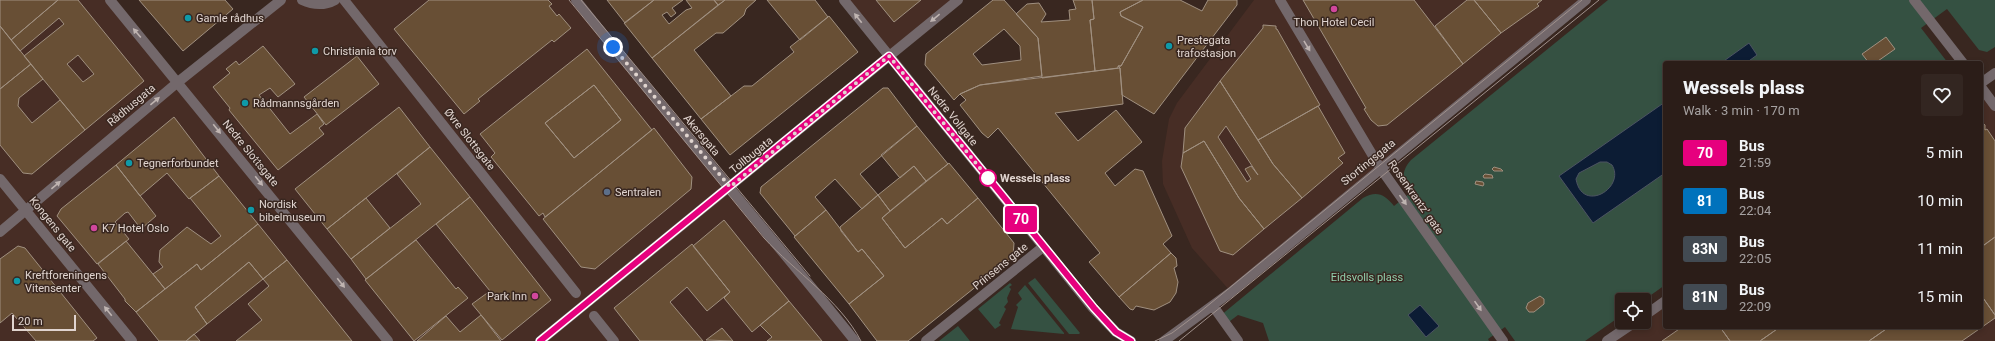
<!DOCTYPE html>
<meta charset="utf-8">
<style>
:root{--surface:#2b1d18;--page:#332621;--text:#f1f3f6;--muted:#a6a2a2;--line:#473b37}
body{margin:0;font-family:Roboto,sans-serif;background:var(--page);color:var(--text);height:100vh;display:flex;flex-direction:column;font-size:15px;white-space:nowrap}
*{box-sizing:border-box;margin:0}
p{font-size:13px;color:var(--muted)}
.icon{flex:none;width:22px;height:22px;fill:none;stroke:currentColor;stroke-width:2;stroke-linecap:round;stroke-linejoin:round}
.map{position:relative;flex:1;overflow:hidden}
.panel{position:absolute;left:1663px;top:61px;width:320px;height:268px;display:flex;flex-direction:column;background:var(--surface);border-radius:4px;box-shadow:0 2px 6px #0003,0 0 0 1px var(--line)}
.panel>*{flex:none}
.badge{padding:0 8px;border-radius:3px;font-size:14px;line-height:26px}
.controls{position:absolute;left:1615px;top:293px;display:grid;gap:8px}
.controls a{display:grid;place-items:center;width:36px;height:36px;border-radius:4px;background:var(--surface);box-shadow:0 2px 6px #0003,0 0 0 1px var(--line);font-size:20px}
.scale{position:absolute;left:12px;bottom:10px;width:64px;box-sizing:border-box;padding-left:4px;border:2px solid #e0d4cf;border-top:0;font-size:11px;line-height:14px;white-space:nowrap;color:#e0d4cf;-webkit-text-stroke:3px #392720;paint-order:stroke}
.you{position:absolute;width:20px;height:20px;margin:-10px;border:3px solid #fff;border-radius:50%;background:#1a73e8;box-shadow:0 0 0 6px #1a73e833}
.map>.badge{position:absolute;translate:-50% -50%;box-shadow:0 0 0 2px #fff}
.round{display:grid;place-items:center;flex:none;width:42px;height:42px;border-radius:4px;background:var(--page)}
.summary{display:flex;align-items:center;justify-content:space-between;height:68px;padding:0 20px}
h1{font-size:19px;font-weight:800;line-height:30px}
ul{padding:0;list-style:none}
li{display:flex;align-items:center;gap:12px;height:48px;padding:0 20px}
li div{flex:1}
li b{display:block;font-size:15px}
li em{font-style:normal}
li .badge{min-width:44px;font-weight:700;text-align:center}
.map>svg:first-child{display:block}
.built{fill:#472d25}
.green{fill:#355142}
.water{fill:#0c1c34;stroke:#4c5362;fill-rule:evenodd}
.building{fill:#684f35;stroke:#a09080;fill-rule:evenodd}
.lines{fill:none;stroke-linecap:round;stroke-linejoin:round}
.minor{stroke:#73686b;stroke-width:10}
.tram{stroke:#a0918c;stroke-width:1}
.oneway{fill:#bfb4b1}
.line-casing{stroke:#fff;stroke-width:9}
.line{stroke:#e6007e;stroke-width:6}
.walk{stroke:#e0d4cf;stroke-width:4;stroke-dasharray:0 7.2}
.hotel-dot{fill:#d1479c;stroke:#392720;stroke-width:1.5}
.culture-dot{fill:#0f9aa8;stroke:#392720;stroke-width:1.5}
.stop-dot{fill:#fff;stroke:#e6007e;stroke-width:2}
.service-dot{fill:#5c6f8a;stroke:#392720;stroke-width:1.5}
.labels{text-anchor:middle;stroke-width:3;stroke-linejoin:round;paint-order:stroke}
.poi-label{font-size:11px;fill:#e0d4cf;stroke:#392720;text-anchor:start}
.street-label{font-size:11px;fill:#e0d4cf;stroke:#392720}
.stop-label{font-size:11px;font-weight:bold;fill:#e0d4cf;stroke:#392720;text-anchor:start}
.park-label{font-size:11px;fill:#90d0ad;stroke:#392720}
</style>
<div class="map">
<svg width="1995" height="341" viewBox="0 0 1995 341">
<rect width="100%" height="100%" fill="#392720"/>
<path class="built" d="M0 0H110L178 82 281 0H576L855 341H0Z
M844 0H958L889 56Z
M1254 0H1586L1231 292 1192 248 1163 184 1162 161 1169 119 1177 103Z
M1981 87 1995 106V341H1607L1635 322H1644V316L1665 301V327H1981Z"/>
<path class="green" d="M1608 0H1995V47L1987 52 1979 50 1947 9 1921 28 1948 63H1665V285L1644 300H1622V315L1585 341H1515L1505 327 1488 339 1489 341H1269L1263 323 1238 315 1226 324 1220 316 1363 198C1377 190 1385 195 1394 206L1410 193C1402 180 1401 171 1411 160Z
M1035 278 1080 333 1079 334H1069L1028 283Z
M1010 283 1012 285 1009 287 1011 289 1007 298 1008 302 1004 307 1006 309 999 323 1001 325 995 329 978 309Z
M1025 285 1064 333V334L1011 329 1018 307 1016 305 1022 299 1018 293Z
M958 326 970 341H939Z"/>
<path class="water" d="M1749 43 1757 55 1746 63H1721Z
M1665 102V173L1593 223 1559 176ZM1600 162H1607L1612 165C1626 188 1582 214 1576 179L1579 173Z
M1420 305 1439 326 1426 337 1408 315Z"/>
<path class="building" d="M0 0H58L11 40 0 26Z
M58 0H78L144 81 85 130 24 56 64 24 59 18 20 51 11 40ZM78 55 94 74 83 82 67 64Z
M139 0H225L233 9 183 51Z
M429 0H548L552 4 549 6 557 16 559 14 571 28 554 42 552 40 478 99 480 101 464 114 394 29Z
M607 0H654L625 23Z
M654 0H683L672 8 676 13 671 17 667 12 662 15 669 24 686 10 692 8 686 0H714L718 5 652 58 624 23Z
M714 0H725L718 5Z
M725 0H756L746 9 744 15 723 33H716L694 50 731 96 701 119 652 58Z
M767 0H815L828 17 800 40Z
M876 0H921L894 22Z
M993 0H1004L1038 38 1042 76 980 85 960 94 954 100 925 65 926 54ZM1004 29 1020 46 1021 60 982 65 973 54Z
M1073 0H1092L1094 19 1090 20 1095 71 1042 78 1038 38 1016 14 1027 4 1039 3 1046 14 1041 22 1070 20 1069 10 1076 9Z
M1092 0H1143L1120 12 1121 16 1143 27 1121 66H1118V68L1095 71 1090 20 1094 19Z
M1143 0H1180L1202 11 1208 0H1237V5L1154 114 1122 95 1120 68 1118 66H1121L1143 27 1121 16 1120 12Z
M1303 0H1414L1463 64 1387 125 1378 126 1371 120 1364 109 1366 108Z
M1467 0H1474L1501 33 1463 64 1435 26Z
M1474 0H1542L1537 4 1539 6 1501 33Z
M829 16 858 52 730 155 701 119 744 86H752L794 52 790 47Z
M1263 25 1276 26V29H1277L1320 105 1258 140 1220 81 1263 28Z
M0 26 31 64 0 89Z
M1886 37 1895 49 1875 63H1869L1862 54Z
M263 46 295 84 278 97 270 88 259 95 290 134 317 114 324 124 319 128 324 134 278 170 229 110 230 108 213 87 230 73 226 69 236 61 239 65Z
M587 49 652 130 545 217 543 213 539 216 491 157 495 153 480 134ZM594 85 621 120 574 158 545 123Z
M357 56 379 84 326 125 304 97Z
M31 64 43 79 19 98 18 106 32 123 60 100 85 130 32 174 23 173 0 145V89Z
M1120 68 1123 104 1055 113 1078 141 1116 110 1142 142 1105 173 1115 186 1135 169 1143 171 1172 236 1163 244 1171 253 1119 297 1089 262 1100 253 998 128 988 138 982 133 960 105 966 100 960 94 980 85Z
M1220 81 1273 164 1302 198 1264 229 1239 198 1204 141 1183 153 1185 128ZM1226 126 1258 175 1251 166 1245 169 1251 179 1247 182 1218 137Z
M594 85 621 120 574 158 545 123Z
M883 88H888L917 126 860 174 878 195 862 209 835 179 815 197 826 210 795 236 760 193 761 187Z
M1318 106 1345 153 1338 158 1343 163 1302 198 1273 164 1258 140Z
M399 107 430 147 327 229 295 189Z
M174 117 219 176 189 199 167 173 140 196 116 165Z
M1981 122 1985 125V130L1987 129 1995 141V237L1983 246 1981 243Z
M917 126 948 164 926 181 914 166 900 178 881 155Z
M654 128 692 177 691 189 595 269 581 267 543 219Z
M1204 141 1239 198 1264 229 1233 255 1220 251 1181 167 1183 153Z
M430 147 470 197 366 279 351 259 421 204 397 174Z
M949 163 978 198 947 224 942 218 905 248 882 218Z
M116 165 156 216 141 229 128 212 125 213 115 222 129 239 97 264 57 216 61 209Z
M914 166 926 181 890 211 878 195Z
M1494 167 1501 169 1503 171H1494L1492 169Z
M1485 174 1492 175 1493 178H1484L1483 176Z
M219 176 258 224 201 270 197 264 165 289 153 274 163 267 159 262 160 250 187 227 211 244 221 236 190 198Z
M1476 181 1483 182 1484 184 1483 186 1475 184Z
M878 195 890 211 882 218 905 248 942 218 947 224 978 198 1014 243 1013 257 908 341H877L849 304 884 276 862 249 858 252 841 231 840 227Z
M470 197 551 300 502 340 472 304 490 291 436 224Z
M366 198 390 228 351 259 327 229Z
M826 210 858 252 862 249 884 276 849 304 794 237Z
M724 220 789 301 752 332 724 298 730 292 693 246Z
M258 224 287 260 263 279 249 262 195 307 207 324 186 341H159L136 312 197 264 201 270Z
M1995 237V315L1981 295V247Z
M416 240 456 289 458 287 468 298 414 341 365 280Z
M126 241 165 289 136 312 125 301V299L98 264Z
M692 244 730 292 707 311 687 287 670 302 703 341H640L614 308Z
M18 246 25 248 97 338 93 341H36L12 313 0 323V259Z
M1171 253 1176 258 1177 266 1174 268 1178 282 1176 293 1170 302 1154 310 1136 306 1133 310 1130 309 1119 297Z
M287 260 352 341H236L262 320 248 304 269 286 263 279Z
M249 262 263 279 207 324 195 307Z
M1981 295 1995 315V318L1962 341H1869L1889 327H1981Z
M1540 296 1544 299V304L1534 312H1529L1526 308 1528 303Z
M789 301 822 341H767L772 337 760 325Z
M481 315 501 341H417L446 316 460 332Z
M1682 327H1720L1730 341H1662Z
M1720 327H1780L1760 341H1730Z
M1780 327H1889L1869 341H1760Z
M722 328 733 341 706 340Z
M194 334 200 341H186Z"/>
<g class="lines">
<path class="minor" d="M110 0 388 341
M302 0C313 5 324 6 335 0
M344 0 576 293
M576 0C667 115 763 226 855 341
M844 0 1093 308 1116 332 1131 341
M1280 0 1379 166 1503 341
M1914 0 1963 63
M1981 83 1995 73
M1981 87 1995 106
M0 179 132 341
M0 232 178 82 281 0
M1213 306 1238 341
M594 316 614 341
M1644 316 1665 301
M540 341 958 0
M926 341 1043 247
M1164 341 1231 292 1586 0
M1607 341 1635 322"/>
<path class="tram" d="M569 0 764 238C795 272 839 299 861 341
M581 0 810 276
M1155 341 1172 333 1200 312 1582 0
M1179 341 1599 0"/>
</g>
<defs><path id="oneway-solid" d="M-6-.8H1V-3.2L6.5 0L1 3.2V.8H-6Z"/></defs>
<g class="oneway">
<use href="#oneway-solid" transform="translate(858 18) rotate(-128)"/>
<use href="#oneway-solid" transform="translate(935 18) rotate(141)"/>
<use href="#oneway-solid" transform="translate(137 33) rotate(-130)"/>
<use href="#oneway-solid" transform="translate(1307 46) rotate(59)"/>
<use href="#oneway-solid" transform="translate(155 101) rotate(-40)"/>
<use href="#oneway-solid" transform="translate(217 129) rotate(51)"/>
<use href="#oneway-solid" transform="translate(259 181) rotate(51)"/>
<use href="#oneway-solid" transform="translate(56 185) rotate(-40)"/>
<use href="#oneway-solid" transform="translate(1403 200) rotate(54)"/>
<use href="#oneway-solid" transform="translate(341 283) rotate(51)"/>
<use href="#oneway-solid" transform="translate(1478 306) rotate(55)"/>
<use href="#oneway-solid" transform="translate(108 311) rotate(-129)"/>
</g>
<g class="lines">
<defs>
<path id="line" d="M540 341 889 56 1094 308 1116 332 1131 341"/>
</defs>
<use href="#line" class="line-casing"/>
<use href="#line" class="line"/>
<path class="walk" d="M613 47 730 187 889 56 988 178"/>
</g>
<g class="hotel-dot">
<circle cx="1334" cy="9" r="4"/>
<circle cx="94" cy="228" r="4"/>
<circle cx="535" cy="296" r="4"/>
</g>
<g class="culture-dot">
<circle cx="188" cy="18" r="4"/>
<circle cx="1169" cy="46" r="4"/>
<circle cx="315" cy="51" r="4"/>
<circle cx="245" cy="103" r="4"/>
<circle cx="129" cy="163" r="4"/>
<circle cx="251" cy="210" r="4"/>
<circle cx="17" cy="281" r="4"/>
</g>
<circle class="stop-dot" cx="988" cy="178" r="8"/>
<circle class="service-dot" cx="607" cy="192" r="4"/>
<g class="labels">
<g class="poi-label">
<text x="196" y="22">Gamle rådhus</text>
<text x="1334" y="26" text-anchor="middle">Thon Hotel Cecil</text>
<text x="1177" y="44">Prestegata<tspan x="1177" dy="13">trafostasjon</tspan></text>
<text x="323" y="55">Christiania torv</text>
<text x="253" y="107">Rådmannsgården</text>
<text x="137" y="167">Tegnerforbundet</text>
<text x="615" y="196">Sentralen</text>
<text x="259" y="208">Nordisk<tspan x="259" dy="13">bibelmuseum</tspan></text>
<text x="102" y="232">K7 Hotel Oslo</text>
<text x="25" y="279">Kreftforeningens<tspan x="25" dy="13">Vitensenter</tspan></text>
<text x="527" y="300" text-anchor="end">Park Inn</text>
</g>
<g class="street-label">
<text transform="translate(131 105) rotate(-40)" y="4">Rådhusgata</text>
<text transform="translate(953 116) rotate(51)" y="4">Nedre Vollgate</text>
<text transform="translate(702 135) rotate(50)" y="4">Akersgata</text>
<text transform="translate(470 139) rotate(52)" y="4">Øvre Slottsgate</text>
<text transform="translate(251 153) rotate(51)" y="4">Nedre Slottsgate</text>
<text transform="translate(751 155) rotate(-39)" y="4">Tollbugata</text>
<text transform="translate(1368 162) rotate(-39)" y="4">Stortingsgata</text>
<text transform="translate(1416 197) rotate(55)" y="4">Rosenkrantz’ gate</text>
<text transform="translate(53 224) rotate(51)" y="4">Kongens gate</text>
<text transform="translate(1000 266) rotate(-39)" y="4">Prinsens gate</text>
</g>
<g class="stop-label">
<text x="1000" y="182">Wessels plass</text>
</g>
<g class="park-label">
<text x="1367" y="281">Eidsvolls plass</text>
</g>
</g>
</svg>
<div class="controls">
<a><svg class="icon" aria-label="locate" viewBox="0 0 24 24"><circle cx="12" cy="12" r="6"/><path d="M12 2v4M12 18v4M2 12h4M18 12h4"/></svg></a>
</div>
<div class="scale">20 m</div>
<div class="you" style="left:613px;top:47px"></div>
<b class="badge" style="left:1021px;top:219px;background:#e6007e;color:#fff">70</b>
<section class="panel">
<div class="summary"><div><h1>Wessels plass</h1><p>Walk · 3 min · 170 m</p></div><a class="round"><svg class="icon" aria-label="heart" viewBox="0 0 24 24"><path d="M12 20l-8-8c-3-5 5-10 8-4 3-6 11-1 8 4z"/></svg></a></div>
<ul>
<li><span class="badge" style="background:#e6007e;color:#fff">70</span><div><b>Bus</b><p>21:59</p></div><em>5 min</em></li>
<li><span class="badge" style="background:#0072bc;color:#fff">81</span><div><b>Bus</b><p>22:04</p></div><em>10 min</em></li>
<li><span class="badge" style="background:#424a52;color:#fff">83N</span><div><b>Bus</b><p>22:05</p></div><em>11 min</em></li>
<li><span class="badge" style="background:#424a52;color:#fff">81N</span><div><b>Bus</b><p>22:09</p></div><em>15 min</em></li>
</ul>
</section>
</div>
